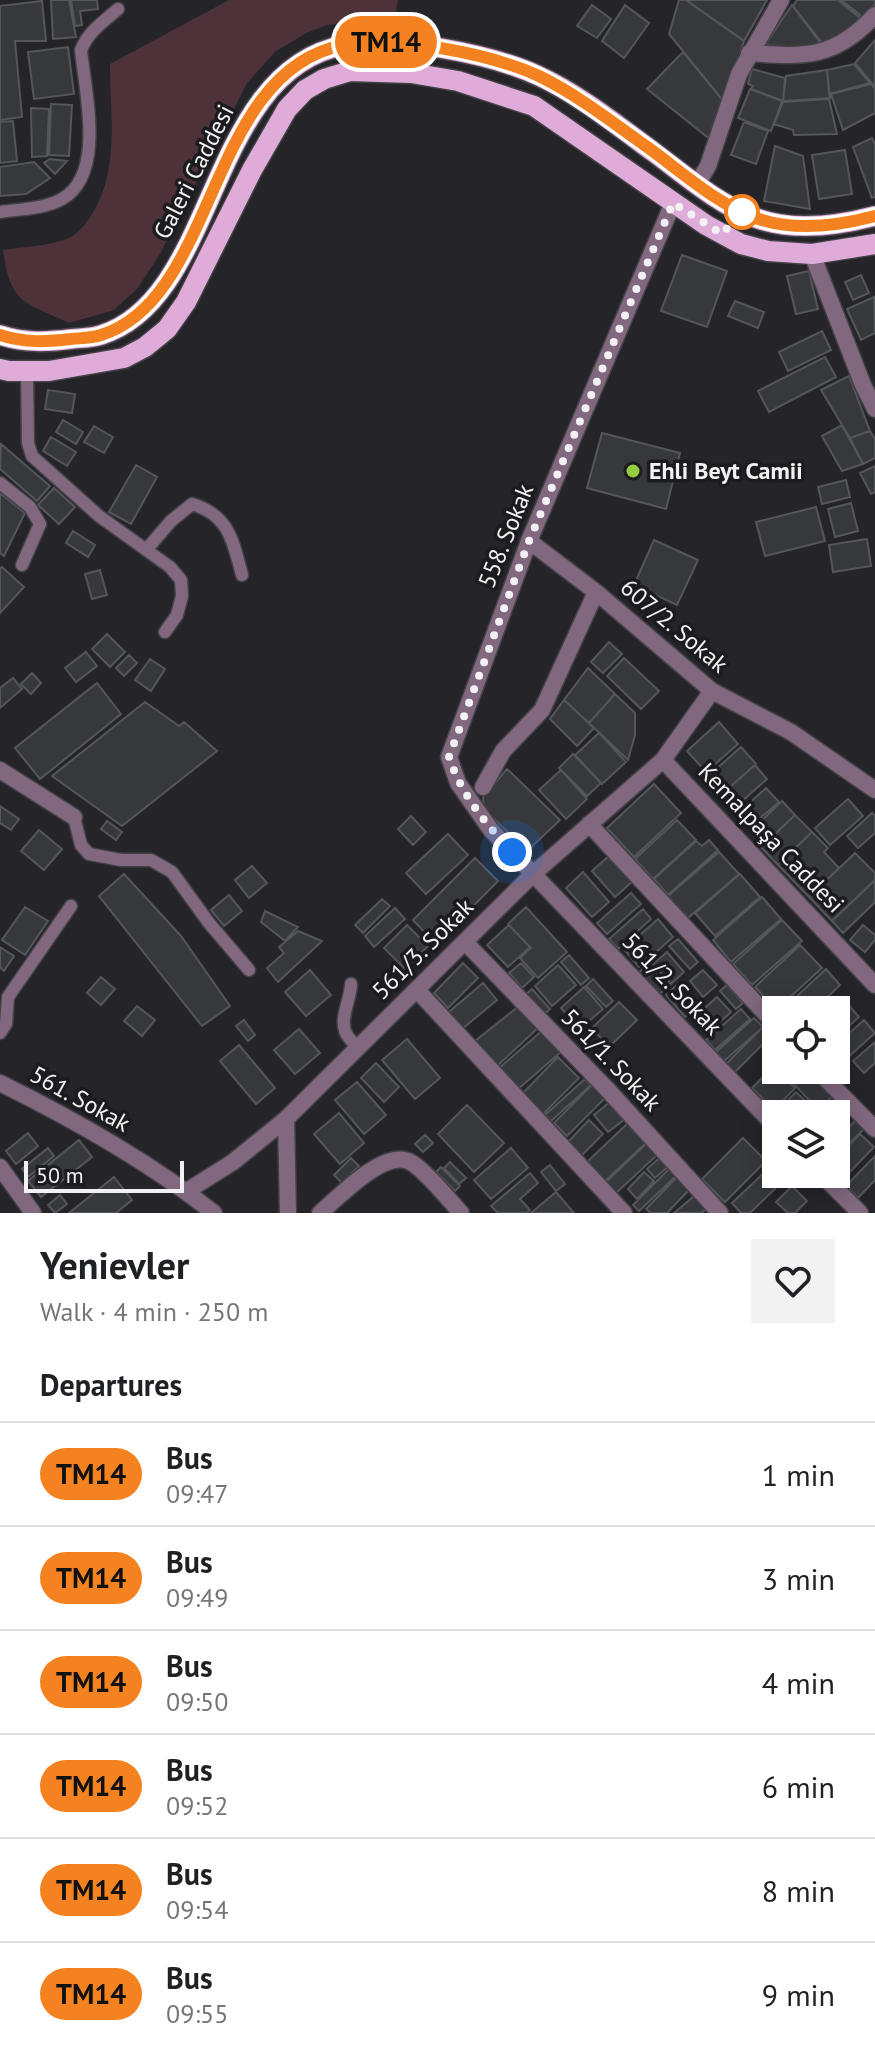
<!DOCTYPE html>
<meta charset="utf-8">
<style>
:root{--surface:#fff;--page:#f2f2f2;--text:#202124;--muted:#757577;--line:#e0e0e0}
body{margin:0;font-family:"PT Sans",sans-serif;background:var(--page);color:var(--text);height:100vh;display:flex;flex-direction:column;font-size:30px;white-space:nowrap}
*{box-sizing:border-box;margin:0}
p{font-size:26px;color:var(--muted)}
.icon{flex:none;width:44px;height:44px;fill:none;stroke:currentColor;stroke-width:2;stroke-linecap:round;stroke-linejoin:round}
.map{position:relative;height:1213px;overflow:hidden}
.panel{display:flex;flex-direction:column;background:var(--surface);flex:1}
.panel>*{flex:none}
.badge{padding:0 16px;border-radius:26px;font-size:28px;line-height:52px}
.controls{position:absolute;left:762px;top:996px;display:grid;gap:16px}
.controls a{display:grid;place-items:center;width:88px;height:88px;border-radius:0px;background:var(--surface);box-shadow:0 4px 20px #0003;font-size:40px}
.scale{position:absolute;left:24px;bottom:20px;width:160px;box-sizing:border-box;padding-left:8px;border:4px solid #f2f1f4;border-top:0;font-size:22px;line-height:28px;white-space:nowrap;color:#f2f1f4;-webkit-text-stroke:6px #1c1b1f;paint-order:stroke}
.you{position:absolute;width:40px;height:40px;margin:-20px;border:6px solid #fff;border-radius:50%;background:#1a73e8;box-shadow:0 0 0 12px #1a73e833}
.map>.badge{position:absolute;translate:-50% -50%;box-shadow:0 0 0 4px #fff}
h2{padding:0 40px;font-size:30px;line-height:72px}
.round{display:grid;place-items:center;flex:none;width:84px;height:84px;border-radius:0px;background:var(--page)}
.head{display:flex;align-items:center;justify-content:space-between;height:136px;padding:0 40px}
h1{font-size:38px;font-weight:700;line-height:60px}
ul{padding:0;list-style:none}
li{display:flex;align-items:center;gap:24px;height:104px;padding:0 40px;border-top:2px solid var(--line)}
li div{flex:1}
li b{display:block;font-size:30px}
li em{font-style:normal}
li .badge{min-width:88px;font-weight:700;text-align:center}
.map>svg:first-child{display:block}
.green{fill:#4d3339}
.building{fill:#36383c;stroke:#54565b;stroke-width:2}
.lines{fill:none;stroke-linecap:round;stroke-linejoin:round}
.lane-casing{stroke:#424145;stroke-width:15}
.street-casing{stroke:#424145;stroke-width:19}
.primary-casing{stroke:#424145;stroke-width:23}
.lane{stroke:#81687f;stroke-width:12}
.street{stroke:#81687f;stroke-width:16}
.primary{stroke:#dfacda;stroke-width:20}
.line-casing{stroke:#fff;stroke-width:18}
.line{stroke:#f58220;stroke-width:12}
.walk{stroke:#f2f1f4;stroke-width:8;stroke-dasharray:0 14.4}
.stop-dot{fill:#fff;stroke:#f58220;stroke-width:4}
.poi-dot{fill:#93cc3d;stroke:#1c1b1f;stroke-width:3}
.labels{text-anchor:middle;stroke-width:7;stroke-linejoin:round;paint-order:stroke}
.street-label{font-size:24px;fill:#f2f1f4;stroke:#1c1b1f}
.poi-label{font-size:24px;font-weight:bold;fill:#f2f1f4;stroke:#1c1b1f;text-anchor:start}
</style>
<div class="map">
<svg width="875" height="1213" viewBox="0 0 875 1213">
<rect width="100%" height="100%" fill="#252429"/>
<path class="green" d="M229 0H398L395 18 327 25 306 33 275 52 247 83 160 254 137 289 114 310 69 323C23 301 11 305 3 250 23 247 45 246 64 240 77 236 84 226 91 216 120 171 110 115 110 64Z"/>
<path class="building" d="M51 0H69L76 37 53 39Z
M71 0H97L98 9 80 11 82 25 75 26Z
M679 0H686L744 41 725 103 669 34Z
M686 0H767L744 41Z
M797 0H838L864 21 845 35 823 44 793 6Z
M841 0H875V4L864 18Z
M42 1 46 41H15L22 117 0 120V6Z
M592 5 611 19 597 38 577 26Z
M625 5 649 23 624 58 602 41Z
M792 5 821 44 801 49 765 45Z
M875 40V87L855 63Z
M68 47 74 94 34 99 28 52Z
M683 52 725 103 711 140 647 89Z
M854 64 870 83 829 94 827 70Z
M752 69 785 78 783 101 751 89 753 86 748 84Z
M827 70 830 98 783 101 786 76Z
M871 84 875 89V113L843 130 831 94Z
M750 89 782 101 771 131 738 118Z
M829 99 837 134 794 135 793 130 774 124 783 102Z
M51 104 72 105 69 156 49 155Z
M31 108 49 109 47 156 32 157Z
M13 121 17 161 0 163V122Z
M744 122 768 131 756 164 731 155Z
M872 138 875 144V197L872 198 853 147Z
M775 146 803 156 810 209 764 201Z
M845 150 852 194 819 199 812 155Z
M50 159 67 161 55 174 44 163Z
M34 162 50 178 26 194 0 196V167Z
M682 255 727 271 707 327 661 311Z
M809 271 818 309 796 314 787 276Z
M861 275 869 293 853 300 845 282Z
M874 297 875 333 861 340 847 309Z
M735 301 764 312 758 328 728 316Z
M822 331 831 350 788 371 779 352Z
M825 357 836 377 769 412 758 391Z
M849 376 870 431 850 438 821 390Z
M48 390 75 394 72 413 45 409Z
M63 420 83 432 76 444 56 432Z
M842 425 863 464 842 471 822 436Z
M94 426 113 437 104 453 84 442Z
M870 431 875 439V458L863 464 850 438Z
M602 433 680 453 666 509 587 488Z
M51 437 76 452 67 466 43 451Z
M1 444 50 486 37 501 0 469Z
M136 465 157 477 131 524 109 512Z
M875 466V492L871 494 860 473Z
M846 480 850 497 822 504 818 487Z
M54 488 75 507 59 524 38 505Z
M0 493 25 513 4 556 0 553Z
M851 503 858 531 835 537 828 509Z
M816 507 825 541 765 556 756 522Z
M73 531 95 545 88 557 66 543Z
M867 539 871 566 833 572 829 545Z
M654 540 698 560 677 605 634 585Z
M2 567 24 587 0 613V569Z
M100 570 107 595 92 599 85 574Z
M107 634 125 652 110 667 92 649Z
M609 642 622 654 603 673 591 662Z
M86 652 97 666 76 682 65 668Z
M129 655 137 663 124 676 116 668Z
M624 658 659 691 641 709 607 676Z
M150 659 165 669 151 691 135 680Z
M588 668 615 694 589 723 564 700Z
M32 673 41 683 31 694 21 684Z
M13 678 22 689 0 708V688Z
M97 683 121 714 40 779 15 748Z
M615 694 635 713V735L628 760 589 723Z
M564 700 594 728 577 746 550 719Z
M145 702 179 726 184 722 217 751 122 826 52 776Z
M719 722 738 744 706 772 687 751Z
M599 733 626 762 602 784 575 755Z
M741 747 756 764 720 796 705 779Z
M573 754 601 783 587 796 559 768Z
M755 765 767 779 732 810 720 796Z
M507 769 560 820 527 851 484 809 483 797Z
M561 770 587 799 566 819 539 790Z
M654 784 681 813 634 857 607 828Z
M766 788 779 802 750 827 738 813Z
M848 799 863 816 830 845 815 828Z
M782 801 795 815 764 845 751 831Z
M0 806 19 819 11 830 0 823Z
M872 813 875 816V833L858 848 847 836Z
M795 815 812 832 778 865 761 847Z
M411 816 426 832 413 845 398 829Z
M677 820 696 840 653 879 635 859Z
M107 821 122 832 116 840 101 829Z
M39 830 62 849 44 870 21 851Z
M812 832 828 848 824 852 839 868 809 897 778 865Z
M448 834 468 855 426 894 406 873Z
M709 840 718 850 668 895 654 879 696 841 702 846Z
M719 852 739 874 688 918 668 896Z
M855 853 875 873V880L832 921 809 897Z
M610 855 633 881 615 897 592 871Z
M475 858 498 881 436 944 413 920Z
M252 866 267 883 249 898 235 880Z
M583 872 609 902 592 917 566 888Z
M124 874 181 936 230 1006 202 1026 99 896Z
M740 874 760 897 715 936 695 913Z
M875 880V902L843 933 832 921Z
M631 893 641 904 607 934 597 923Z
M229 895 242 911 224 926 211 910Z
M762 897 781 919 731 962 713 940Z
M382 899 390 906 363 933 355 925Z
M25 907 48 921 25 955 2 940Z
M526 907 567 952 538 978 520 958 531 948 508 924Z
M395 908 405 919 374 947 365 936Z
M643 909 651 919 618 949 609 939Z
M265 911 298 927 285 941 261 922Z
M658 919 673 937 639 967 624 949Z
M782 920 802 941 752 985 733 964Z
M407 925 428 946 405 969 384 948Z
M509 925 530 947 508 967 487 945Z
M863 925 875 935V940L865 952 850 940Z
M298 931 322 941 278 982 267 968 284 953 279 947Z
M678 939 698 962 690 969 669 946Z
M800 945 822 968 776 1010 755 987Z
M0 947 14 956 4 971 0 967Z
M667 952 684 972 671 984 653 964Z
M569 955 589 978 581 985 561 962Z
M463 963 478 978 448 1008 434 993Z
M521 963 534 977 522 988 509 973Z
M558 965 576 985 552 1006 535 986Z
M648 965 668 987 659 994 639 972Z
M826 969 840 985 814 1010H782Z
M310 970 331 995 306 1016 285 992Z
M703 970 717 985 703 997 690 981Z
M101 977 115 989 101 1005 87 993Z
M593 979 613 1001 606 1007 586 986Z
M483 983 497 1000 462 1029 449 1012Z
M678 984 698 1006 685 1017 666 995Z
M727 985 743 1003 736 1009 720 991Z
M584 987 603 1009 580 1029 561 1008Z
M532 989 550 1009 542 1016 524 996Z
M717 997 731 1012 709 1032 695 1017Z
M845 1001 859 1017 836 1038V1010H834Z
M619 1002 637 1020 609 1047 592 1028Z
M137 1006 155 1020 142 1036 124 1021Z
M519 1006 538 1028 496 1067 475 1041Z
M741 1009 750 1019 715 1050 706 1040Z
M754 1018 763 1027 724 1061 716 1052Z
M244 1020 255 1035 248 1041 236 1026Z
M864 1020 875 1033 845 1060 836 1050V1045Z
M763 1027 772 1035 731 1076 723 1067Z
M299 1029 320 1053 295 1074 274 1050Z
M542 1031 561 1052 518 1089 499 1068Z
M407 1039 440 1078 415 1099 382 1060Z
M875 1042V1063L864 1073 853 1061Z
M239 1045 275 1088 256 1104 220 1061Z
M558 1057 579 1078 543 1114 522 1094Z
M376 1063 399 1087 384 1102 361 1078Z
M773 1067 795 1088 774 1110 752 1088Z
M781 1070H809L833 1096 818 1110Z
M585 1079 591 1085 551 1121 545 1115Z
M357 1082 386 1115 364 1134 335 1100Z
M592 1085 605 1098 567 1136 554 1123Z
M796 1092 817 1112 816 1114H779L777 1112Z
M611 1101 625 1119 608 1132 594 1115Z
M467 1105 504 1143 474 1172 438 1134Z
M339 1113 364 1143 340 1164 314 1134Z
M589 1120 603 1134 581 1156 567 1143Z
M630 1121 648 1141 604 1182 586 1163Z
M855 1121 864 1129 836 1156V1140Z
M28 1133 38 1146 16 1164 6 1151Z
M860 1134 874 1147 841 1181 833 1174H836V1159Z
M425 1135 433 1143 423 1152 415 1144Z
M743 1138 766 1161 725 1202 702 1179Z
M79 1140 92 1157 41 1197 28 1181Z
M646 1144 657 1155 615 1194 605 1183Z
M48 1148 54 1156 28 1177 22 1169Z
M511 1148 528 1168 491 1199 474 1180Z
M663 1155 671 1164 655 1178 647 1169Z
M875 1156V1180L858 1198 846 1186Z
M351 1158 359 1166 342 1183 334 1175Z
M450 1162 466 1178 459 1184 444 1168Z
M550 1165 565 1184 556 1191 541 1172Z
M771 1166 784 1180 750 1213H741L732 1203Z
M441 1167 460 1186 455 1191 436 1172Z
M671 1167 678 1174 639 1211 633 1205Z
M644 1172 654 1181 637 1199 628 1189Z
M530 1173 538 1183 520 1199 530 1210 527 1213H498L491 1206Z
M114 1177 132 1200 116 1213H69Z
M677 1177 690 1189 667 1213H651L646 1209Z
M792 1186 807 1201 795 1213H788L776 1202Z
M556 1192 574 1213H531Z
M699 1192 710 1206 701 1213H674Z
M60 1195 67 1204 55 1213 48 1205Z"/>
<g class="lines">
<defs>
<path id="lane" d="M0 212C20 209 44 209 62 199 106 174 85 92 81 50 88 32 103 22 118 9
M27 371 28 443 32 456 99 516 170 567 181 580 182 596 177 615 165 632
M0 483 30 507 40 524 22 565
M146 550 171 521 192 504C229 515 233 541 242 575
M74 817 81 845 89 854 121 860H151L172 872 209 923 249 970
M351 984C351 998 340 1017 345 1031 347 1037 354 1044 358 1048
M0 1033 6 1024 8 997 71 906"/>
<path id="street" d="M749 53C805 57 835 59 875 15
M697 184 708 166 739 74 781 0
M673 203 529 541 449 757 458 783 491 830 776 1127
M812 254 863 385 875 409
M529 541 596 592 712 691 791 732 875 790
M663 760 875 985
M0 770 74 817
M483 787 503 751 542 710 596 592
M589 824 776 1025
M465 942 606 1088 720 1213
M417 990 624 1213
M817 1070 875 1129
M0 1083C75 1120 148 1161 214 1213
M286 1119 288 1213
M0 1167 33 1213
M821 1174 860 1213
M187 1191 233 1162 286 1119 533 874 663 760 712 691
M320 1213C339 1197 382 1151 408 1161 422 1166 450 1201 461 1213"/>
<path id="primary" d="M0 335C25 343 46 342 71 339 81 338 92 338 101 335 219 298 206 72 344 45 396 35 491 54 539 76 580 95 618 126 655 153 686 176 719 205 756 218 794 232 837 226 875 216
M0 369 9 371H49L124 358 145 347 167 329 186 302 252 170 287 109 305 90 324 79 350 71 411 73 458 81 534 106 706 225 741 244 768 251 812 254 875 244"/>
</defs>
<use href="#lane" class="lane-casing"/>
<use href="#street" class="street-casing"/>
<use href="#primary" class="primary-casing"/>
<use href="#lane" class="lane"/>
<use href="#street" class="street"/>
<use href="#primary" class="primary"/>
</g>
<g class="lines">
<defs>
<path id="line" d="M0 335C25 343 45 342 71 339 81 338 92 338 101 335 219 298 206 71 344 45 396 35 491 54 539 76 578 95 615 124 650 149 683 173 717 204 756 218 794 232 837 226 875 216"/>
</defs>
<use href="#line" class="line-casing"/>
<use href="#line" class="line"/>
<path class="walk" d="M512 852C485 823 461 794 449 757L529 541 673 203 722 234 742 212"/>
</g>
<circle class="stop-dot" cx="742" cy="212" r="16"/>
<circle class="poi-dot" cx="633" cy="471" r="8"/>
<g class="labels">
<g class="street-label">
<text transform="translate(194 172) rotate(-63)" y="8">Galeri Caddesi</text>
<text transform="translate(506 536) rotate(-68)" y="8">558. Sokak</text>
<text transform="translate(674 626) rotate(40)" y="8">607/2. Sokak</text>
<text transform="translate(771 838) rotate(46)" y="8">Kemalpaşa Caddesi</text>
<text transform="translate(423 949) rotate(-45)" y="8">561/3. Sokak</text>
<text transform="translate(672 984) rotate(46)" y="8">561/2. Sokak</text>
<text transform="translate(611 1060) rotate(46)" y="8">561/1. Sokak</text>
<text transform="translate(80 1099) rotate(29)" y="8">561. Sokak</text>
</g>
<g class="poi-label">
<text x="649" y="479">Ehli Beyt Camii</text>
</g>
</g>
</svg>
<div class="controls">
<a><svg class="icon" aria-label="locate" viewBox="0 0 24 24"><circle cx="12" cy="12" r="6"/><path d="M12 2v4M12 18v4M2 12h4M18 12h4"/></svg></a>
<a><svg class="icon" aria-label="layers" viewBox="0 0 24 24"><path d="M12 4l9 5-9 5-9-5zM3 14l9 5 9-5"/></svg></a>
</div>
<div class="scale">50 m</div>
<div class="you" style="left:512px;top:852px"></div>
<b class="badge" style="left:386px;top:42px;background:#f58220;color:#111">TM14</b>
</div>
<section class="panel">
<div class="head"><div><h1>Yenievler</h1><p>Walk · 4 min · 250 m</p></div><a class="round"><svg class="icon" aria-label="heart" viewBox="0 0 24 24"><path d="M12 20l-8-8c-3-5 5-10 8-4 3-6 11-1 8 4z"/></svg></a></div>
<h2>Departures</h2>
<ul>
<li><span class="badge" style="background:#f58220;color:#111">TM14</span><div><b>Bus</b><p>09:47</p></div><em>1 min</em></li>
<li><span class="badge" style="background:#f58220;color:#111">TM14</span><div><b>Bus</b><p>09:49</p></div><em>3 min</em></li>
<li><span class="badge" style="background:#f58220;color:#111">TM14</span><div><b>Bus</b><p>09:50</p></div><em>4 min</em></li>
<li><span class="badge" style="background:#f58220;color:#111">TM14</span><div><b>Bus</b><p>09:52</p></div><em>6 min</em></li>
<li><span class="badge" style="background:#f58220;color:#111">TM14</span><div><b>Bus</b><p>09:54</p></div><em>8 min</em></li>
<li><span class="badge" style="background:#f58220;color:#111">TM14</span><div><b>Bus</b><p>09:55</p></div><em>9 min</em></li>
</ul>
</section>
